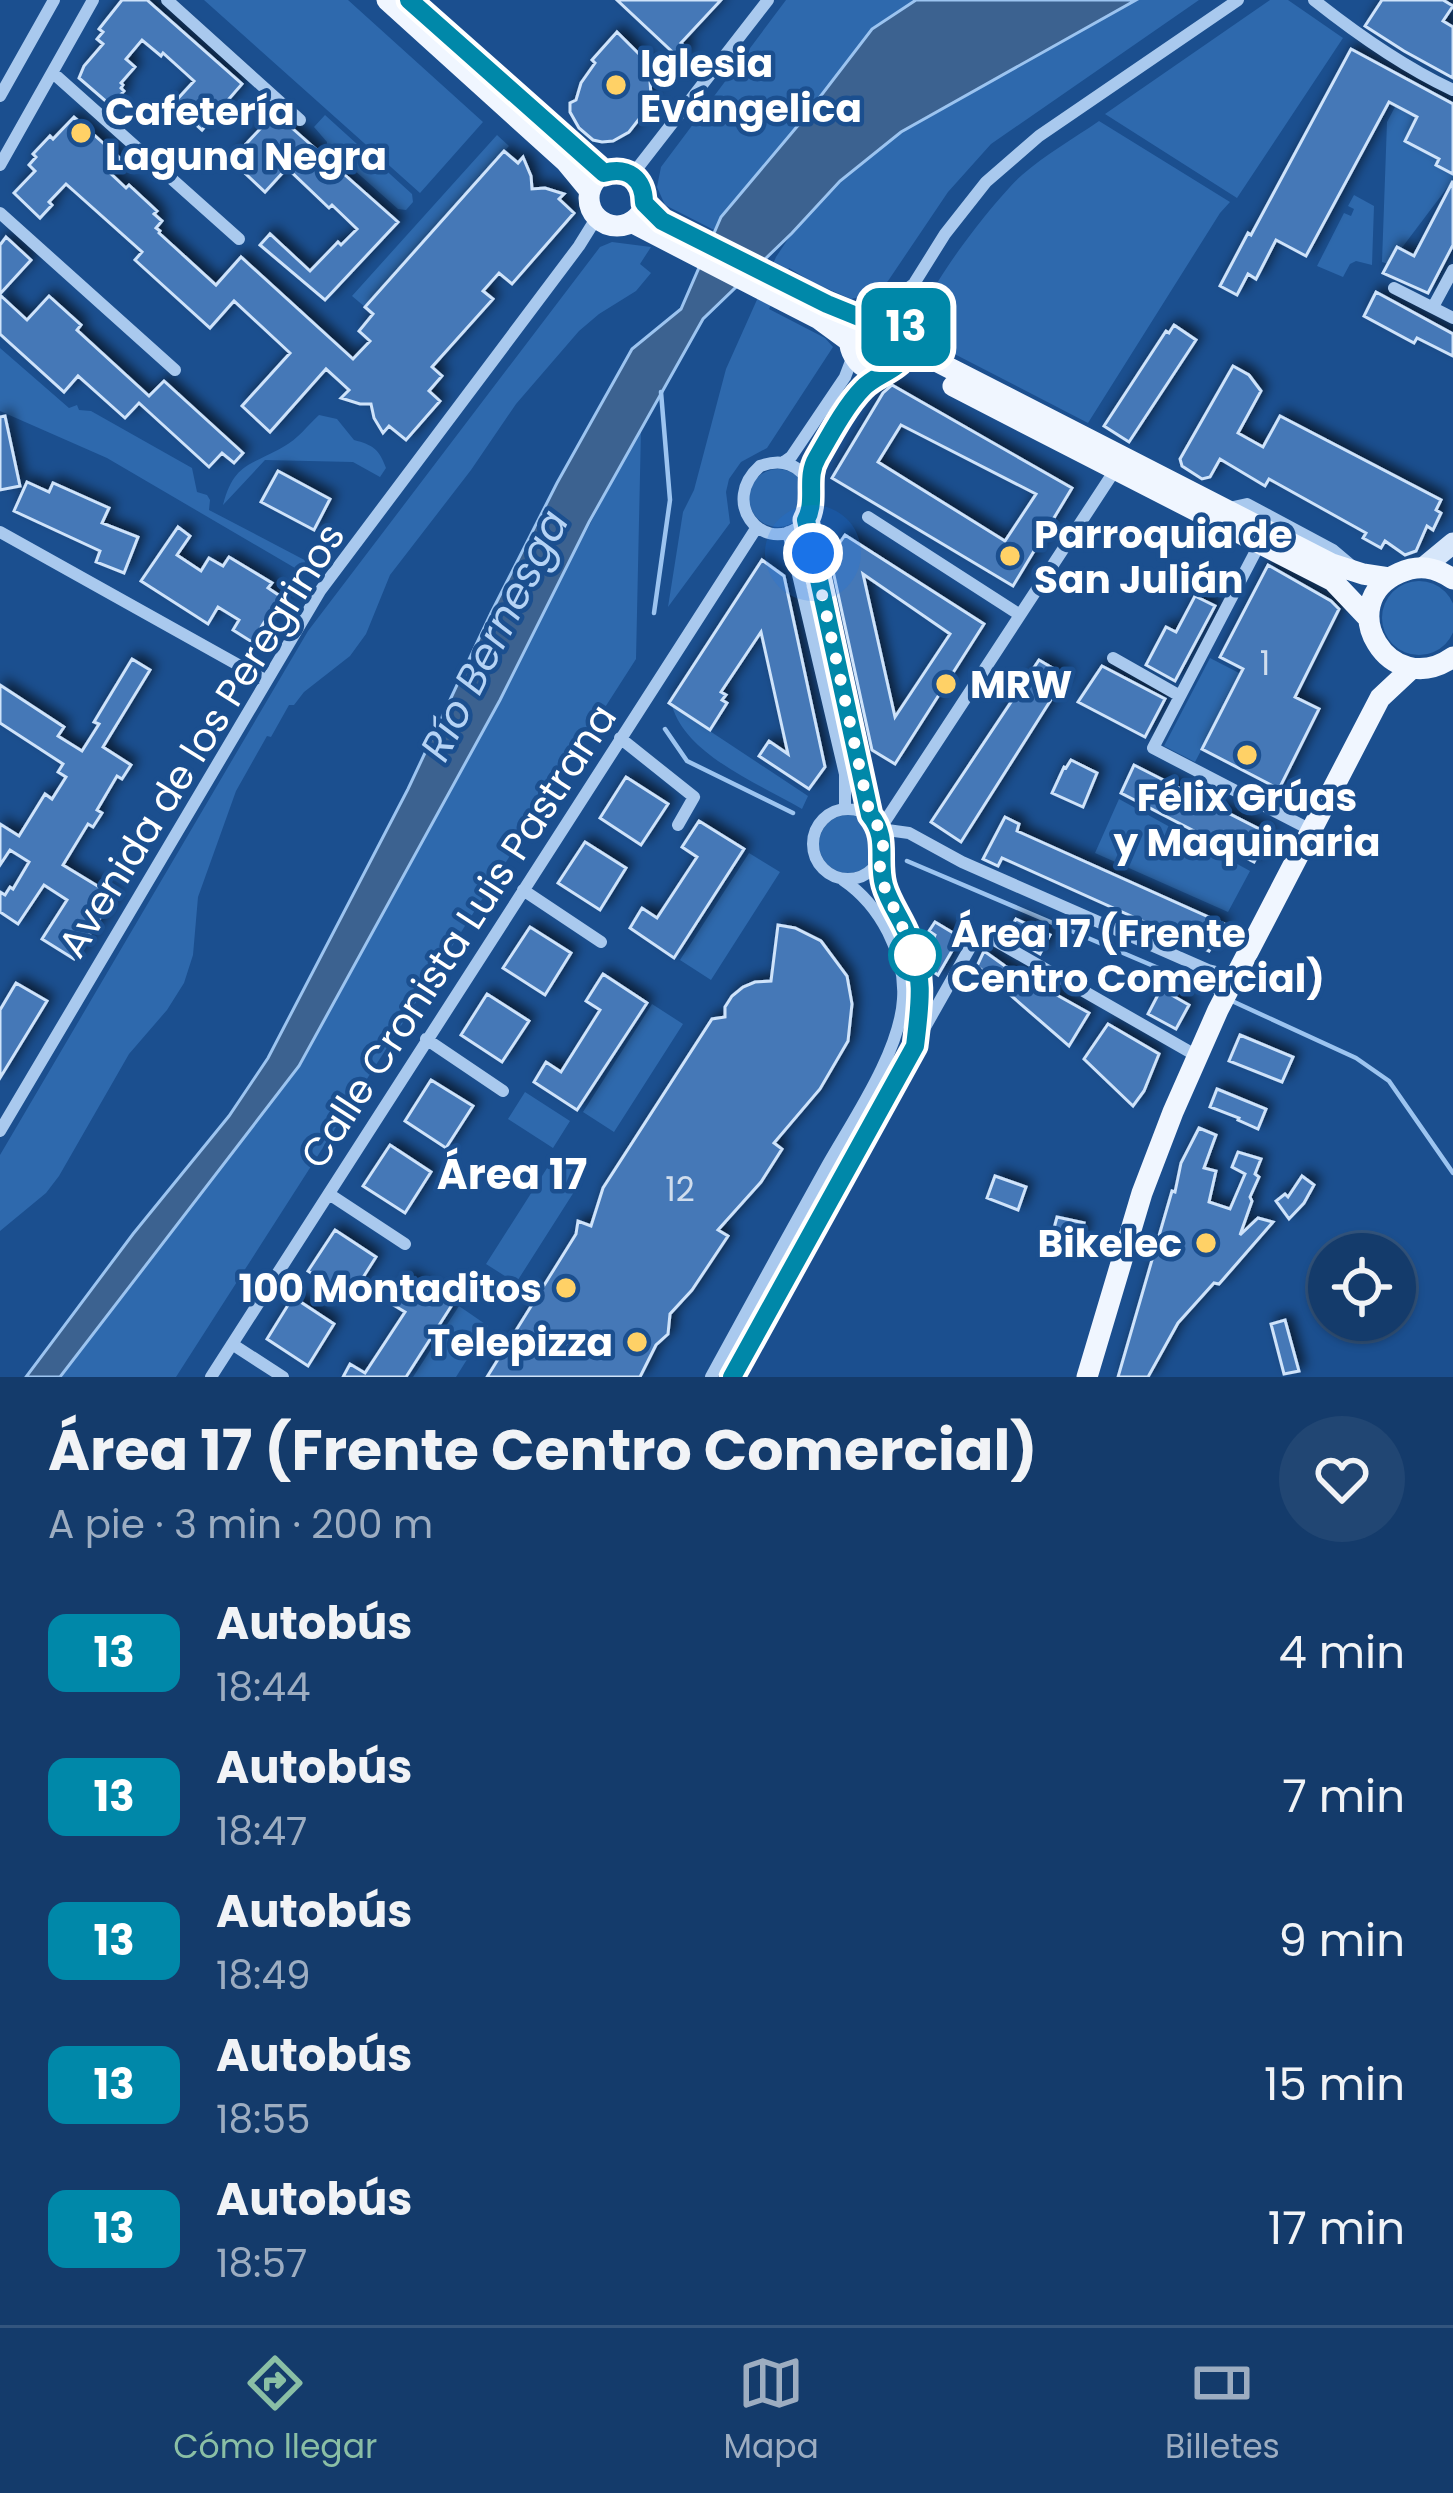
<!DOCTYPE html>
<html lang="es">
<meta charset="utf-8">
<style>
:root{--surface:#143b6b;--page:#214673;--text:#f1f3f6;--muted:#9dadc1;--line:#33557e;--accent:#8abfa5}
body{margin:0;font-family:Poppins,sans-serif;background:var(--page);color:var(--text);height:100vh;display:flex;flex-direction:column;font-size:45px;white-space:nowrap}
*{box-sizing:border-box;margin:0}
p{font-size:39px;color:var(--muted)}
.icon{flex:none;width:66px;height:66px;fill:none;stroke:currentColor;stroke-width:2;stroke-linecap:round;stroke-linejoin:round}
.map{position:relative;height:1377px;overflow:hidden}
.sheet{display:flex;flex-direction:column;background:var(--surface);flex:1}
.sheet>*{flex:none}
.badge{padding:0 24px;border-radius:18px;font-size:42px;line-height:78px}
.tools{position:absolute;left:1308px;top:1233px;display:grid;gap:24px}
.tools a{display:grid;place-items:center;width:108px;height:108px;border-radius:50%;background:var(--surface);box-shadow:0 3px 9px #0004,0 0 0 3px var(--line);font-size:60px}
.you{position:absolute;width:60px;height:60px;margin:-30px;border:9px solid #fff;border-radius:50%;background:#1a73e8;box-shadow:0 0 0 18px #1a73e833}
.map>.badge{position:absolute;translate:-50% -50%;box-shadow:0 0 0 6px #fff}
.round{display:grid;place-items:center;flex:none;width:126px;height:126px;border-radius:63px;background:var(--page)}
.headline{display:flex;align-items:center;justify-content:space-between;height:204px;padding:0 48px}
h1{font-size:57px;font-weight:700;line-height:90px}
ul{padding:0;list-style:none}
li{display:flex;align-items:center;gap:36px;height:144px;padding:0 48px}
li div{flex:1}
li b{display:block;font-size:45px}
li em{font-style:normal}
li .badge{min-width:132px;font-weight:700;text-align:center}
.tab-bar{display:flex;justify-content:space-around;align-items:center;height:168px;border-top:3px solid var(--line);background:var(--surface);font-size:33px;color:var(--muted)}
.tab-bar a{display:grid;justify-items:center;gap:6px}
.tab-bar .current{color:var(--accent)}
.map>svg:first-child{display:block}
.green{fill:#2e69ad}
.water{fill:#3c6290;stroke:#9cc4f0;stroke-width:3}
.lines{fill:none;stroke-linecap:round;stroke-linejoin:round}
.stream{stroke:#9cc4f0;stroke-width:4.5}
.building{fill:#4478b7;stroke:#cfe3fa;stroke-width:3;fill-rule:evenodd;filter:url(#shadow)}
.street{stroke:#a9c9ee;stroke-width:12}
.secondary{stroke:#d6e6fa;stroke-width:21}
.primary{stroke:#f0f6ff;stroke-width:21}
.line-casing{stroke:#fff;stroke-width:27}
.line{stroke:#0088a9;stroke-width:18}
.walk{stroke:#fff;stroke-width:12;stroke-dasharray:0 21.6}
.poi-dot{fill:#ffd166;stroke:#1b4f8f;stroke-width:4.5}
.stop-dot{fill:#fff;stroke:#0088a9;stroke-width:6}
.labels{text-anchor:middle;stroke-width:9;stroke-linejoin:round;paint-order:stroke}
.number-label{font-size:33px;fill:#d0dded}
.poi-label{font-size:39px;font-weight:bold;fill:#fff;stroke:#1b4f8f;text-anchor:start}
.street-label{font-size:39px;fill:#fff;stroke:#1b4f8f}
.stop-label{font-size:39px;font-weight:bold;fill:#fff;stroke:#1b4f8f;text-anchor:start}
.water-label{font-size:42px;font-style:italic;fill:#b5d3f5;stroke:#1b4f8f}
.neighbourhood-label{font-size:42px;font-weight:bold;fill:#fff;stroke:#1b4f8f}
</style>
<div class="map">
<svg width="1453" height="1377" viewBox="0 0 1453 1377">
<defs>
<filter id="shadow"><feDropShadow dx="5.5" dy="-5.5" stdDeviation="6" flood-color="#0009"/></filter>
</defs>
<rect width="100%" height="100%" fill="#1b4f8f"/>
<path class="green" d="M204 0H348L483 122 420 193Z
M786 0H916L872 29 800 123 721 217 716 231 665 205 657 187 661 167Z
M1136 0H1199L991 144 948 192 888 281 874 294 851 299 812 282 789 268 769 309 825 338 833 347 767 448 741 462 729 479 726 492 730 523 668 607 683 512 694 490 726 369 776 257 792 233 840 181 902 132Z
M1270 0H1288L1343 38 1237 198 1105 114Z
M1396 105 1418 117 1439 159 1437 165 1453 174V180L1401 249 1396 248 1388 264 1382 262 1387 122Z
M325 115 412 194 413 202 406 210 398 209 327 146V142L314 127Z
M1099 121 1230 202 1220 213 1088 423 935 344C928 336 922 330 922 320 922 291 999 195 1022 175 1046 154 1073 139 1099 121Z
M497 135 509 146 365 307 352 296Z
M1354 195 1374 206 1372 265 1356 261 1350 264 1343 277 1317 266 1344 213 1351 216 1354 209 1348 206Z
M612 242 651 247 640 264 651 273 636 291 599 314 579 331 516 404 471 470 390 575 366 634 350 656 304 692 294 705H289L271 737 267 736 236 791 198 897 193 955 184 983 167 1010 129 1054 59 1176 46 1193 0 1231V1155L308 631 600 247Z
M0 348 69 408 77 405 79 410 91 411 192 468 197 492 207 495 210 500 209 510 314 565 312 578 107 458 0 411Z
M319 415 337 419 354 440C373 445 379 449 386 468L380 477 353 462 265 460 223 505C234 463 250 466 283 447 298 439 307 426 319 415Z
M641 429 636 659 176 1377H60L299 1066Z
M749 498a29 29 0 1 1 58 0a29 29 0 1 1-58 0Z
M1382 618a37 37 0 1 1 74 0a37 37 0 1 1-74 0Z
M1210 658 1241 674 1195 762 1164 746Z
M672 706 808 796 802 809C760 784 687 756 672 706Z
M1119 799 1250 871 1228 912 1095 853Z
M819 844a29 29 0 1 1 58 0a29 29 0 1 1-58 0Z
M749 853 780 872 711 980 680 960Z
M652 1004 683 1024 614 1132 583 1112Z
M525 1092 570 1121 553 1148 508 1119Z
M556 1154 586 1173 516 1283 486 1264Z
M459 1306 488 1326 456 1377H413Z"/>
<path class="water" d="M916 0H1136L901 132 840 181 792 233 703 319 589 522 500 700 299 1066 60 1377H26L133 1234 229 1116 268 1058 408 789 491 613 557 483 632 349 681 309 721 217 800 123 872 29Z"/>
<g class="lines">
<path class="stream" d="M654 613 670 500 661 392
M665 729 687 761 793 813
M907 861 1217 993
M1232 1001 1356 1058 1389 1081 1453 1173"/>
</g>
<path class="building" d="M122 0H147L242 84 202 130 173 104 194 81 163 53 161 56 142 40 126 59 135 67 121 83 123 85 121 88 124 91 115 101 113 100 109 104 79 78 84 66 103 44 97 39 103 32 99 29Z
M617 0H721L681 43 688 50 680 59Z
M1382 0H1443L1453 6 1443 21 1453 27V78L1404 51 1365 26Z
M617 32 643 58 649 68 651 95 648 94 640 107 643 114 629 132 613 141 602 142 593 140 579 128 570 112V103L576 100 581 83 595 63 592 60Z
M1351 49 1453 104V174L1436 165 1439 159 1405 141 1417 117 1389 102 1306 256 1276 240 1256 279 1248 274 1237 295 1220 286 1248 233 1251 235Z
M275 113 398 222 325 300 260 245 270 234 310 271 338 242 341 245 357 229 332 205 329 208 287 168 265 192 231 160Z
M74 117 121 159 109 172 126 188 129 185 157 211 154 214 162 221 156 228 160 231 159 233 216 285 241 257 353 359 370 341 359 331 373 314 365 307 504 151 518 163 523 157 531 176 532 189 545 188 564 194 559 199 574 213 512 284 499 273 483 291 493 299 432 367 442 376 429 391 440 401 406 440 389 426 383 433 374 418 371 404H360L341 398 349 390 326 369 270 432 242 406 290 353 234 301 210 328 135 260 142 252 66 184 49 202 52 205 40 218 14 193 35 171 29 165 36 157 33 154 50 136 53 139Z
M1453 181V245L1428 293 1383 273 1397 247 1414 256Z
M6 237 31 260 0 294V245Z
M1376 292 1453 334V356L1417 338 1414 343 1364 316Z
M0 295 27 320 49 296 81 325 77 330 149 396 164 381 243 453 234 463 222 453 209 467 139 403 125 418 78 376 64 392 0 334Z
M1174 325 1196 340 1129 442 1104 426 1166 331 1169 333Z
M1233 366 1249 375 1261 391 1238 433 1263 447 1280 416 1441 500 1436 510 1441 513 1433 530 1427 526 1416 551 1405 555 1385 541 1381 548 1363 538 1366 533 1269 479 1265 486 1220 459 1210 477 1202 479 1182 466 1180 459Z
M892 385 1072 488 1013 586 832 478 883 393ZM901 425 1036 494 1005 541 878 462Z
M5 416 20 486 0 490V417Z
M278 471 330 499 314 530 261 502Z
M27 482 49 492 53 483 109 508 102 523 138 537 124 573 96 562 100 551 14 511Z
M178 527 190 536 177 555 201 571 209 558 223 566 229 557 272 583 268 588 283 598 271 618 268 616 252 642 233 630 239 620 218 607 208 624 141 581Z
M845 535 984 624 895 764 872 750 830 557ZM863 574 950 634 895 717Z
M762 560 784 576 825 767 809 789 759 756 769 741 788 754 761 632 721 692 726 695 722 700 727 703 710 730 669 703Z
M1268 565 1331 601 1339 609 1295 697 1319 709 1279 789 1202 749 1243 669 1220 657Z
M1195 596 1215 606 1175 681 1146 665 1166 627 1176 632Z
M132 659 150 670 103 747 131 765 122 779 117 776 97 810 102 813 93 827 88 824 63 865 114 896 74 959 42 939 67 900 44 885 18 924 0 912V892L5 895 10 887 13 889 29 862 10 850 0 865V824L19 836 45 794 52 799 66 777 58 772 63 764 0 723V685L64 727 58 736 82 751 99 724 94 722Z
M1039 660 1066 676 961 842 931 822Z
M1102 666 1165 699 1145 737 1078 702Z
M1071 760 1097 773 1083 807 1052 793 1064 767 1066 768Z
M1134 765 1269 834 1254 862 1121 793Z
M626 777 668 804 641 845 600 818Z
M1005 817 1019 824 1017 831 1224 924 1209 951 1002 858 998 866 983 859Z
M699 821 744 849 674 958 630 928 642 908 657 918 697 857 682 847Z
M585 842 626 868 600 910 558 883Z
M1016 919 1050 935 1040 954 1007 935Z
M935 922 960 937 938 975 929 969 928 952 935 935 929 931Z
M778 925 795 928 821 941 847 976 852 1004 848 1041 820 1089 774 1143 782 1149 761 1182 718 1230 728 1236 692 1290 670 1314 668 1334 656 1345 640 1377H487L576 1234 578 1221 591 1226 603 1188 712 1019 725 1017V1007L732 996 743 987 755 982 771 981Z
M530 927 571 953 545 995 503 968Z
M984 951 1005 966 1089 1013 1069 1046 977 966Z
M603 974 647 1003 577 1110 534 1082 546 1062 561 1072 600 1010 586 1001Z
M16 983 47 1001 0 1078V1010Z
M1161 989 1189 1005 1176 1029 1148 1014Z
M487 994 529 1021 502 1062 461 1035Z
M1108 1024 1159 1054 1144 1091 1133 1106 1084 1059Z
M1240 1035 1293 1057 1282 1082 1229 1061Z
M431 1080 473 1106 446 1148 405 1121Z
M1217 1089 1266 1109 1258 1129 1238 1120 1239 1118 1210 1107Z
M1199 1128 1216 1135 1204 1168 1216 1171 1209 1202 1230 1209 1245 1174 1232 1167 1238 1152 1261 1159 1255 1174 1259 1177 1250 1197 1252 1201 1240 1235 1258 1218 1273 1222 1219 1284 1214 1283 1178 1323 1148 1377H1118L1172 1191 1175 1192 1181 1163Z
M390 1145 431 1172 405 1213 363 1186Z
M995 1176 1026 1187 1018 1210 987 1198Z
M1302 1176 1314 1185 1304 1203 1289 1219 1276 1201 1285 1194 1288 1197Z
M1057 1217 1084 1223 1076 1254 1049 1247Z
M335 1230 376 1257 350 1298 308 1271Z
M407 1276 452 1305 406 1377H343L350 1364 365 1373 405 1312 390 1303Z
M293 1297 334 1324 308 1366 267 1339Z
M1285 1320 1299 1371 1284 1374 1271 1324Z"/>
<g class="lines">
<path class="street" d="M167 0 300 120
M1314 0C1358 35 1402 66 1453 90
M53 73 239 239
M0 96 54 0
M0 165 93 0
M632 175 768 0
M0 213 175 370
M1394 288 1453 318
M1433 307 1453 270
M878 310 915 283
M905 323V308L915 282 945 234 986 182 1039 136 1238 0
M784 462 791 457 845 377 853 356
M811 485C799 464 782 458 760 466 720 502 761 552 797 528 821 512 807 490 812 467 815 455 853 398 863 388 869 382 878 376 885 370
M1229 508 1247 504 1333 550 1352 566
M868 517 1020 615
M806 520 870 815
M0 532 265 680
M788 532 845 774V809
M1259 545 1153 748 1311 830
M1113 658 1180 696
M620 738 694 797 678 825
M813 844a35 35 0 1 1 70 0a35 35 0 1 1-70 0Z
M880 829 1115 470
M880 829 909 833 962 862 1208 970 1236 977
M523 890 601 942
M920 1036 972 944 978 938 989 937 1197 1056
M426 1039 503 1091
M0 1131 320 591 579 246 597 217
M329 1194 405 1244
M232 1344 283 1377
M211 1377 757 527
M711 1377C749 1307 788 1236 827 1166 853 1120 900 1052 903 999 906 954 880 905 843 880
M732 1377 915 1045 922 984 915 955 884 886 879 862"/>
<path class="secondary" d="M1424 567 1453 543"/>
<path class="primary" d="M387 0 566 162 590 191
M409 0 604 173
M589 198a28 28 0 1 1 56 0a28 28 0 1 1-56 0Z
M644 203 662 221 827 304 859 317
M631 222 819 319 849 341
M909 333C911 366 873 387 854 356 839 331 865 302 891 313 908 320 913 344 926 356L1332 564 1363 574 1389 578
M953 386 1333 581 1369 619
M1453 579C1435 567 1419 564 1399 573 1332 603 1389 702 1453 657
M1087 1377 1142 1193 1173 1112 1218 1010 1380 698 1411 669"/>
</g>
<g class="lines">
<defs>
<path id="line" d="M409 0 604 173C627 166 644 178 644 203L662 221 827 304 859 317C886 301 922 323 906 354 899 370 875 375 863 388 846 405 829 437 817 458 805 478 817 500 806 520L870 815C889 838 877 859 884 885 889 903 901 918 908 936 925 973 920 1006 915 1046L732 1377"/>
</defs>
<use href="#line" class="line-casing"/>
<use href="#line" class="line"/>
<path class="walk" d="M813 553 870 815 880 829 883 840V851L879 862 884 886 915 955"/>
</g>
<g class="poi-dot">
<circle cx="616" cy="85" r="12"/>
<circle cx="81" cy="133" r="12"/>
<circle cx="1010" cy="556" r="12"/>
<circle cx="946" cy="684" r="12"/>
<circle cx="1247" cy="755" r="12"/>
<circle cx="1206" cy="1243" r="12"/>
<circle cx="566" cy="1288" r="12"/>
<circle cx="637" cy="1342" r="12"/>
</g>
<circle class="stop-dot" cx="915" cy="955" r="24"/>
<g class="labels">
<g class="number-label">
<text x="1265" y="675">1</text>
<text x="680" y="1201">12</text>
</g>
<g class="poi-label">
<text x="640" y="77">Iglesia<tspan x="640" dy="45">Evángelica</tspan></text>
<text x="105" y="125">Cafetería<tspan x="105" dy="45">Laguna Negra</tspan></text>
<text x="1034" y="548">Parroquia de<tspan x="1034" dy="45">San Julián</tspan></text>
<text x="970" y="698">MRW</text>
<text x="1247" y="811" text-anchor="middle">Félix Grúas<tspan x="1247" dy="45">y Maquinaria</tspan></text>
<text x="1182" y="1257" text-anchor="end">Bikelec</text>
<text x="542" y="1302" text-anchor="end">100 Montaditos</text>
<text x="613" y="1356" text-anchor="end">Telepizza</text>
</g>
<g class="street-label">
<text transform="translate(201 740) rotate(-58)" y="14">Avenida de los Peregrinos</text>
<text transform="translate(458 936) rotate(-57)" y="14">Calle Cronista Luis Pastrana</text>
</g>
<g class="stop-label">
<text x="951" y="947">Área 17 (Frente<tspan x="951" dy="45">Centro Comercial)</tspan></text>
</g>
<g class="water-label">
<text transform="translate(494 635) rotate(-63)" y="15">Río Bernesga</text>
</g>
<g class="neighbourhood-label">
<text x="512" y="1189">Área 17</text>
</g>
</g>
</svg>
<div class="tools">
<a><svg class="icon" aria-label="locate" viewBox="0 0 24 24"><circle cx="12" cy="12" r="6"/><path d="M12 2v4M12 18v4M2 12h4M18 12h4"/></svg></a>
</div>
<div class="you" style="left:813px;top:553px"></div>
<b class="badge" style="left:906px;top:327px;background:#0088a9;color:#fff">13</b>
</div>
<section class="sheet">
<div class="headline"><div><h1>Área 17 (Frente Centro Comercial)</h1><p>A pie · 3 min · 200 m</p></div><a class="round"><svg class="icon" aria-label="heart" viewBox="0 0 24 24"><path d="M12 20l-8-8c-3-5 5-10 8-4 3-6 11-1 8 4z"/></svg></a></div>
<ul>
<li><span class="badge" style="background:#0088a9;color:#fff">13</span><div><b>Autobús</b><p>18:44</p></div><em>4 min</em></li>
<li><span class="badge" style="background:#0088a9;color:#fff">13</span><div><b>Autobús</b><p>18:47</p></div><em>7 min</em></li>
<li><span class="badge" style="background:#0088a9;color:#fff">13</span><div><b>Autobús</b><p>18:49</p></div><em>9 min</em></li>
<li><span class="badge" style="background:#0088a9;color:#fff">13</span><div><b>Autobús</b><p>18:55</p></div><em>15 min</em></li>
<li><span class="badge" style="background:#0088a9;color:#fff">13</span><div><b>Autobús</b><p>18:57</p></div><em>17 min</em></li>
</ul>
</section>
<nav class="tab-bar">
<a class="current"><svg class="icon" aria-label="directions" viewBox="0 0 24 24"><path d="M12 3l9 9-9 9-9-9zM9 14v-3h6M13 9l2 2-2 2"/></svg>Cómo llegar</a>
<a><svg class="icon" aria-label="map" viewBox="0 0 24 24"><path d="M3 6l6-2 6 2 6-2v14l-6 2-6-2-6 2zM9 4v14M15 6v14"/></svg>Mapa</a>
<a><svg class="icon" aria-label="tickets" viewBox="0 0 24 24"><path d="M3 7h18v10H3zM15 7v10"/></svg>Billetes</a>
</nav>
